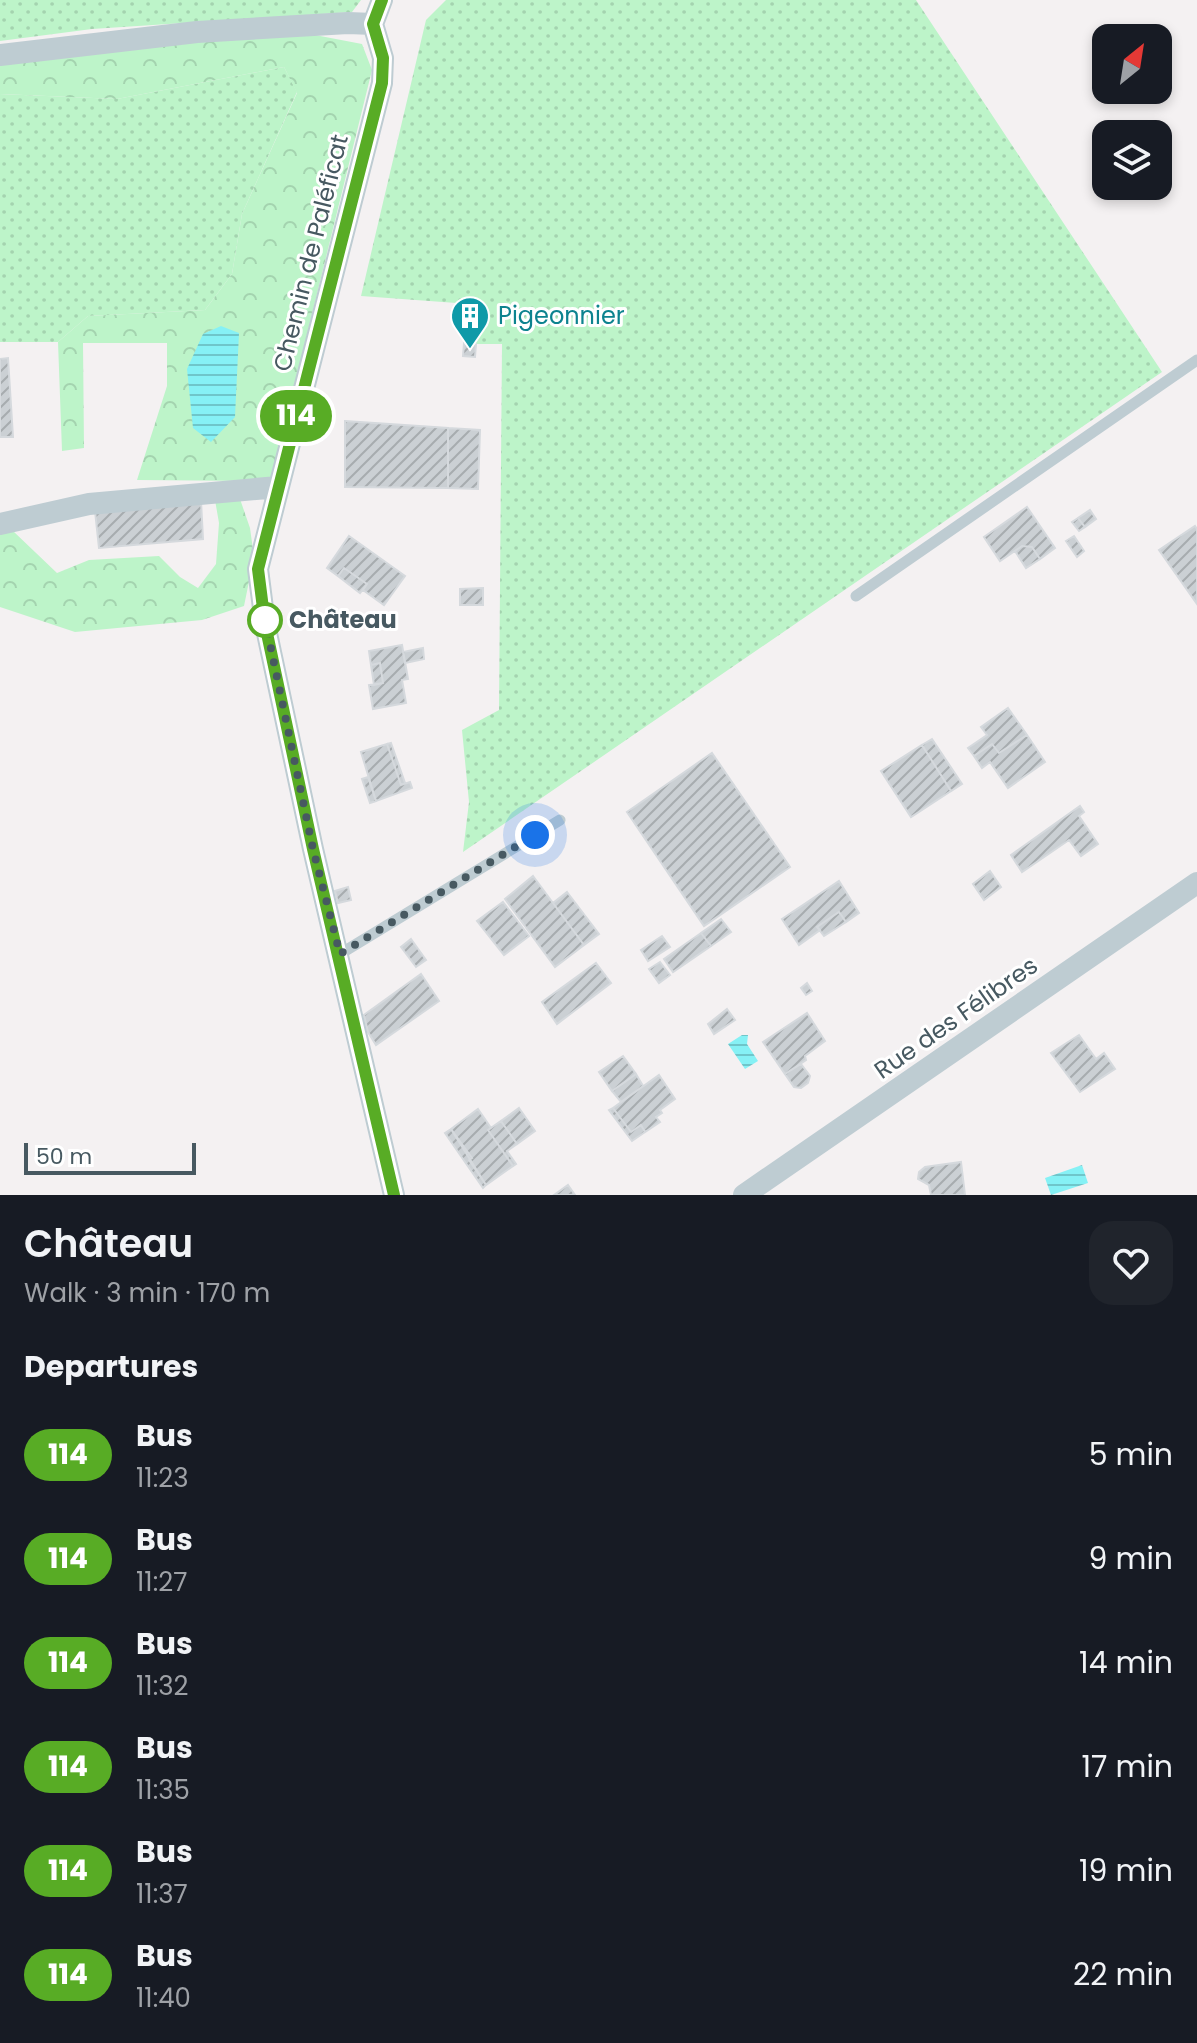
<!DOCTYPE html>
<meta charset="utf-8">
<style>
:root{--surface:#171b24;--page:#20242c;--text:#f1f3f6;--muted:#9ea1a6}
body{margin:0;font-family:Poppins,sans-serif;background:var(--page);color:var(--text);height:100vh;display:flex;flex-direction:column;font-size:30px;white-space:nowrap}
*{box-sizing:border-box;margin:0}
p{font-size:26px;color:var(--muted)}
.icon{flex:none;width:44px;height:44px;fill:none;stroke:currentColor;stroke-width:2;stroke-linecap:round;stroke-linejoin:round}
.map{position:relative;height:1195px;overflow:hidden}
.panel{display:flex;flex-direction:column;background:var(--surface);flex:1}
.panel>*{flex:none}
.badge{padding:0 16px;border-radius:26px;font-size:28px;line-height:52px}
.needle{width:52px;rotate:30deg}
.buttons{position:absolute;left:1092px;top:24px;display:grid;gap:16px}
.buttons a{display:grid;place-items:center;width:80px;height:80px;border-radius:16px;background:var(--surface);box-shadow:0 4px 12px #0003;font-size:40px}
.scale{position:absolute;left:24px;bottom:20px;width:172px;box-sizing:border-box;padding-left:8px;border:4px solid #475961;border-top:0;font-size:22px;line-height:28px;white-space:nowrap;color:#475961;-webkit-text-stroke:6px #fff;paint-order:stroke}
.you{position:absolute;width:40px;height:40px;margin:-20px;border:6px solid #fff;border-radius:50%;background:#1a73e8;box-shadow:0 0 0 12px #1a73e833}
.map>.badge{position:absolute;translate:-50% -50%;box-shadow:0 0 0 4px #fff}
h2{padding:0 24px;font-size:30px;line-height:72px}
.round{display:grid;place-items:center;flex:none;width:84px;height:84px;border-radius:24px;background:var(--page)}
.headline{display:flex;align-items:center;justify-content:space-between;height:136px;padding:0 24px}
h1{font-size:38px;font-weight:600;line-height:60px}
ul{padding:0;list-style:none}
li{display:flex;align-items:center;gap:24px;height:104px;padding:0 24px}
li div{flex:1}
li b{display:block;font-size:30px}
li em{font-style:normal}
li .badge{min-width:88px;font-weight:700;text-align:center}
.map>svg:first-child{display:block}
.grass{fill:url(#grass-dots)}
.forest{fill:url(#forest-crowns)}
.water{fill:url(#water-rules)}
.building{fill:url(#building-hatch);stroke:#d5d9dd;stroke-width:2}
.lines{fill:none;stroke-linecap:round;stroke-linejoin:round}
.service{stroke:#beccd2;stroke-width:11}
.minor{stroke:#beccd2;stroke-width:22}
.line-casing{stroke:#fff;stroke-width:18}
.line{stroke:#58ac25;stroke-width:12}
.walk{stroke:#475961;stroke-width:8;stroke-dasharray:0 14.4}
.stop-dot{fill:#fff;stroke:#58ac25;stroke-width:4}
.labels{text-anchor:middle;stroke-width:6;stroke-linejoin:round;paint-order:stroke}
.street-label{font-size:24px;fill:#475961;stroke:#fff}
.culture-label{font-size:24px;fill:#0d838f;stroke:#fff;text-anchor:start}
.stop-label{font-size:24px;font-weight:bold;fill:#475961;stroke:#fff;text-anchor:start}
</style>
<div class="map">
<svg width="1197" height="1195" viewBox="0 0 1197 1195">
<defs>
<pattern id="grass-dots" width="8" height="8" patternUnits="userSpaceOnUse" patternTransform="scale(2)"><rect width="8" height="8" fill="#bdf4c9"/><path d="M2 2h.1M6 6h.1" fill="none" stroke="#a4d3af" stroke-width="1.8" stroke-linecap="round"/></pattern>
<pattern id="forest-crowns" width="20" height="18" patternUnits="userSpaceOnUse" patternTransform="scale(2)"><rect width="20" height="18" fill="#bdf4c9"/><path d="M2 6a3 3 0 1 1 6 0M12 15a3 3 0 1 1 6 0" fill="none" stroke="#a4d3af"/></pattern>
<pattern id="water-rules" width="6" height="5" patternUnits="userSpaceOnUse" patternTransform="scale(2)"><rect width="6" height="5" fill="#86f1f5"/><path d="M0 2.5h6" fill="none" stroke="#6fc6ca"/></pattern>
<pattern id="building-hatch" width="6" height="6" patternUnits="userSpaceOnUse" patternTransform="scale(2)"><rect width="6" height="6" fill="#cbd0d4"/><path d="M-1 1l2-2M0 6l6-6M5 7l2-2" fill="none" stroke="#a7acaf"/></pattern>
</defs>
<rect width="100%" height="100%" fill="#f4f1f2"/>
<path class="grass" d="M0 0H361L352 12 92 29 0 41Z
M446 0H916L1162 372 463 852 469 802 462 730 499 710 502 344H476L470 304 361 296 426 20Z
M284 67 297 92 242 214 232 274 205 310 88 316 58 342H0V94L117 99Z"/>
<path class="forest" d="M315 35 362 44 372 70 271 481 137 480 167 386V343H83L84 448 62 451 58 342 88 316 205 310 232 274 242 214 297 93 284 67 117 99 0 94V61L192 38Z
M240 499 250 528 254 557 244 606 202 620 75 632 0 607V534L13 531 57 573 89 560 159 556 180 577 198 588 216 564 219 523 215 500Z"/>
<path class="water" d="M221 326 239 333 235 417 211 442 193 428 187 369 203 334Z
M742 1035H748L747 1044 758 1061 745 1069 728 1044Z
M1082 1165 1088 1183 1051 1195 1045 1178Z"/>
<path class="building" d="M464 343 476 344 475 357 463 356Z
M8 358 13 437H0V359Z
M345 421 448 428V488L345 487Z
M448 428 480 430 478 489 448 488Z
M201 501 203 539 99 548 95 511Z
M1027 507 1055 548 1040 559 1032 547 1022 546 1000 561 984 537Z
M1090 510 1096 519 1085 527 1078 518Z
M1078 518 1085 527 1079 531 1072 522Z
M1195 526 1197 529V604L1159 550Z
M349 536 405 576 384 605 363 590 367 584 344 568 338 576 327 568Z
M1074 536 1084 551 1077 557 1066 541Z
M1022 546 1032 547 1040 559 1026 568 1015 551Z
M344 568 367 584 360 593 338 576Z
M483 588V605H460V589Z
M402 645 408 679 402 680 406 703 373 709 369 685 383 683 380 663 371 665 369 651Z
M423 648 424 659 405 663 403 652Z
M380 663 383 683 374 685 371 665Z
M1008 708 1027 735 999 753 992 744 974 756 968 748 987 735 981 727Z
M1027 735 1045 762 1008 788 990 762 982 768 974 756 992 744 999 753Z
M932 739 962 784 951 791 922 745Z
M391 743 405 783 401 785 387 744Z
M387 744 401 785 410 782 412 788 376 801 361 752Z
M922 745 951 791 911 817 881 771Z
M712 753 790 867 704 926 627 812Z
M368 777 376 801 370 803 362 779Z
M1080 806 1084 812 1079 816 1098 844 1081 856 1069 840 1022 872 1011 855Z
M990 871 1001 887 984 900 973 884Z
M533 876 584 945 555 967 505 899Z
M839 881 859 913 846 922 839 912 817 927 820 930 799 945 782 919Z
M348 887 351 900 338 903 335 891Z
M567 892 599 934 584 945 553 903Z
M503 902 529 936 504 955 477 921Z
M839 912 846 922 824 936 817 927Z
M721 919 731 932 711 946 701 933Z
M701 933 711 946 673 972 664 959Z
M662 936 670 947 648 961 641 950Z
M411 939 426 960 416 967 401 947Z
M660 962 670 975 659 983 649 969Z
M596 963 611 983 557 1024 542 1002Z
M421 974 439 1001 376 1045 368 1032 364 1015Z
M807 983 812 991 806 995 801 988Z
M727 1009 735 1020 714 1034 708 1024Z
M807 1013 825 1041 805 1056 806 1060 785 1074 763 1042Z
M1079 1035 1096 1059 1104 1053 1115 1069 1080 1092 1051 1053Z
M623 1056 636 1074 612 1091 599 1072Z
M801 1064 810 1076 808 1083 801 1088 794 1087 785 1074Z
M636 1074 643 1086 621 1102 612 1091Z
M659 1075 675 1099 660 1110 662 1113 656 1117 660 1122 645 1132 641 1125 631 1132 613 1108Z
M519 1108 535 1131 517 1144 501 1121Z
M613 1108 631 1132 641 1125 645 1132 632 1141 609 1110Z
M478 1109 491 1128 488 1130 513 1166 486 1185 451 1129Z
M501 1121 517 1144 507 1151 516 1164 513 1166 488 1130Z
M451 1129 472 1158 469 1160 486 1185 483 1188 445 1133Z
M961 1162 965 1195H931L929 1185 918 1179 919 1172 925 1167Z
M568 1185 575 1195H554Z"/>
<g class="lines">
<path class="service" d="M856 596 1197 360
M340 954 560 820"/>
<path class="minor" d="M373 24 383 58 382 83 258 569 265 624 313 849 394 1195
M373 24 382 0
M0 55 197 32 348 23 373 24
M0 524 89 504 278 487
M744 1195 1197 883"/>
</g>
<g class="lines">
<defs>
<path id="line" d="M382 0 373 24 383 58 382 83 258 569 265 624 313 849 394 1195"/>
</defs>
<use href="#line" class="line-casing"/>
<use href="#line" class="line"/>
<path class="walk" d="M265 620 313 849 340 954 535 835"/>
</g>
<defs>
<symbol id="building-pin" viewBox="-11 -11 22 30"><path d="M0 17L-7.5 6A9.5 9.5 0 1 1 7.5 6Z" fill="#0f9aa8" stroke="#fff"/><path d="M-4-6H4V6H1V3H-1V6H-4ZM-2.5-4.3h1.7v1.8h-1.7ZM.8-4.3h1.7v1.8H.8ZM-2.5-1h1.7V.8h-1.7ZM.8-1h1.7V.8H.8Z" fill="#fff"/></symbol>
</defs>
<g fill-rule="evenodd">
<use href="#building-pin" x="448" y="294" width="44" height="60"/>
</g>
<circle class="stop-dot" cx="265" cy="620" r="16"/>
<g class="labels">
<g class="street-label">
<text transform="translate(311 253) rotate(-76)" y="8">Chemin de Paléficat</text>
<text transform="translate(956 1018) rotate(-35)" y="8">Rue des Félibres</text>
</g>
<g class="culture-label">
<text x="498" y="324">Pigeonnier</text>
</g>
<g class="stop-label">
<text x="289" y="628">Château</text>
</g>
</g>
</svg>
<div class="buttons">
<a><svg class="needle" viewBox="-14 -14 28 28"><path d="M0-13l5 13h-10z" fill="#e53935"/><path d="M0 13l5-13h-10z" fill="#9ea1a6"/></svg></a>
<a><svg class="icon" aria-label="layers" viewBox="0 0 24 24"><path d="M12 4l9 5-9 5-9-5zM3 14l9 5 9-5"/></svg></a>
</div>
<div class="scale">50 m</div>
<div class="you" style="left:535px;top:835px"></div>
<b class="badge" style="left:296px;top:416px;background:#58ac25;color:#fff">114</b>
</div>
<section class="panel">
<div class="headline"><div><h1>Château</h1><p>Walk · 3 min · 170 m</p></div><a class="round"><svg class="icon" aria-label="heart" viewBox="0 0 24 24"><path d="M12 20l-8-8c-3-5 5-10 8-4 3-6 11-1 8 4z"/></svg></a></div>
<h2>Departures</h2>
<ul>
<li><span class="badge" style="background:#58ac25;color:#fff">114</span><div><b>Bus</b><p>11:23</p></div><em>5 min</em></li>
<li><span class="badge" style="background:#58ac25;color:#fff">114</span><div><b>Bus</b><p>11:27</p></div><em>9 min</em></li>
<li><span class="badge" style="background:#58ac25;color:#fff">114</span><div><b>Bus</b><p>11:32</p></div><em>14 min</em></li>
<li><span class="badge" style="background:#58ac25;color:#fff">114</span><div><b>Bus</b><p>11:35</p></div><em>17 min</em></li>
<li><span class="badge" style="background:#58ac25;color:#fff">114</span><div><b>Bus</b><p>11:37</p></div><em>19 min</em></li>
<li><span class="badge" style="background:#58ac25;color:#fff">114</span><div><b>Bus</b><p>11:40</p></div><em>22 min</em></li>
</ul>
</section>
